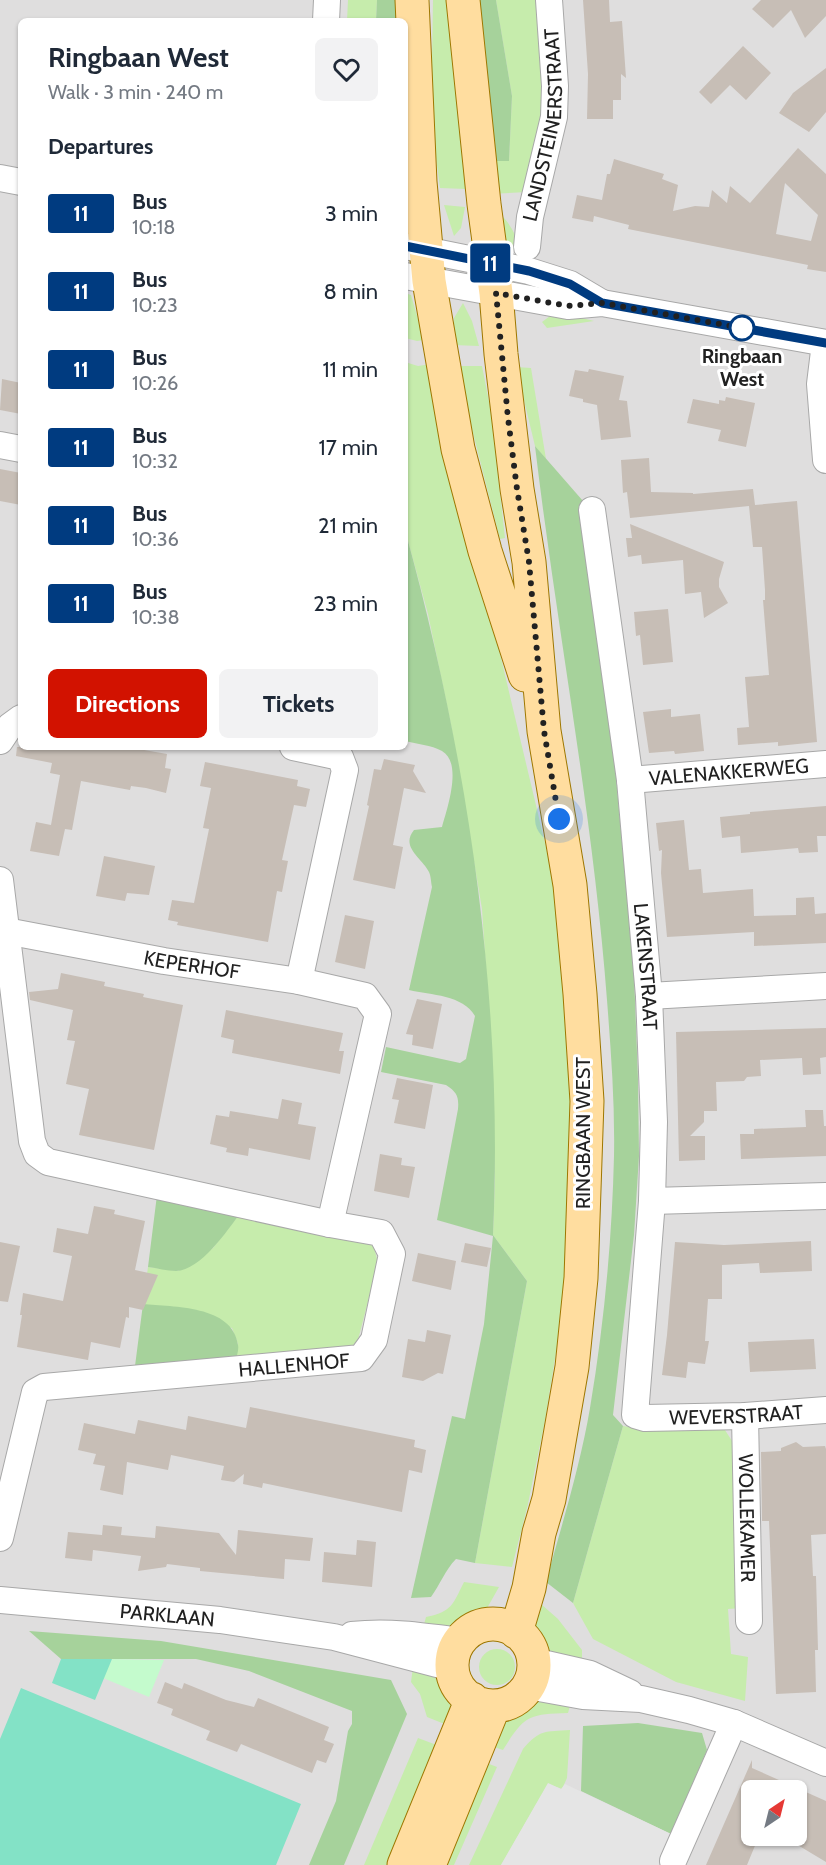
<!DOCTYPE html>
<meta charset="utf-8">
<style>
:root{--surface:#fff;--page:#f2f2f3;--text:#1f2937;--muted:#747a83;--accent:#d21200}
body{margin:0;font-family:Cabin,sans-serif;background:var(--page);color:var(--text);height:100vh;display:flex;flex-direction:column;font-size:22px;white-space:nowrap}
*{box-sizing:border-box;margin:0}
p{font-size:20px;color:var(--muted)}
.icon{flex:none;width:33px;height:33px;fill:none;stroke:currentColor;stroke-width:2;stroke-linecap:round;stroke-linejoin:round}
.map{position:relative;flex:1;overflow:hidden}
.drawer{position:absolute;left:18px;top:18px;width:390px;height:732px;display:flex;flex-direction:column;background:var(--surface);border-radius:9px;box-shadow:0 2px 4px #0004}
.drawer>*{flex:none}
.badge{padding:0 12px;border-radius:4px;font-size:21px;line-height:39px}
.needle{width:39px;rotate:35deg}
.buttons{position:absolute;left:741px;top:1780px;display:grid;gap:12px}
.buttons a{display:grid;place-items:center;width:66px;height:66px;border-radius:9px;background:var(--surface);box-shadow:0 2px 4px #0004;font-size:30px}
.you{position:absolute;width:30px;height:30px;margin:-15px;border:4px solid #fff;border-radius:50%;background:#1a73e8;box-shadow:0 0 0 9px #1a73e833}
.map>.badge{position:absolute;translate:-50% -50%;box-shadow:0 0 0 3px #fff}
h2{padding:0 30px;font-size:22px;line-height:54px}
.round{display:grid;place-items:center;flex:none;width:63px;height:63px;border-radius:9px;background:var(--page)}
.summary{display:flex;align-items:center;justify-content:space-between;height:102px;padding:0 30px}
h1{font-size:28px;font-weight:700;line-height:45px}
.primary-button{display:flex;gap:12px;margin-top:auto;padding:12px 30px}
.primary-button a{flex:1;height:69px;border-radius:9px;background:var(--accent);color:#fff;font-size:24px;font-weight:700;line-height:69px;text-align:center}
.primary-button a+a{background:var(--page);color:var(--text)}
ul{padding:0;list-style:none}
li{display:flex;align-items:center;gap:18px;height:78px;padding:0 30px}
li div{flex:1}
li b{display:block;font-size:22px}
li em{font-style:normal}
li .badge{min-width:66px;font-weight:700;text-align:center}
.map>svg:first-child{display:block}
.residential{fill:#dfdede;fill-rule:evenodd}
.grass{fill:#c6ecac}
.forest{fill:#a6d29b}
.park{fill:#c4fbcd}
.pitch{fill:#83e2c6}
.parking{fill:#e5e5e5}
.building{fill:#c7beb6;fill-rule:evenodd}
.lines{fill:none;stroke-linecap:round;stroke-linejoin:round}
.minor-casing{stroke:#a8a8a8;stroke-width:28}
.major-casing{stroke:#9e7700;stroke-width:35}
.minor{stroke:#fff;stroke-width:26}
.major{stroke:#ffdd9f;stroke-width:33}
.line-casing{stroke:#fff;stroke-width:14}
.line{stroke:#003b80;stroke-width:9}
.walk{stroke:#212121;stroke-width:6;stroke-dasharray:0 10.8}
.stop-dot{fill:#fff;stroke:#003b80;stroke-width:3}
.labels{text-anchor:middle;stroke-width:6;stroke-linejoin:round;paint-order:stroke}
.street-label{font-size:20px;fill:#212121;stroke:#fff}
.stop-label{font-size:20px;font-weight:bold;fill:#212121;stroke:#fff}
</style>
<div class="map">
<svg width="826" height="1865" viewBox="0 0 826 1865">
<rect width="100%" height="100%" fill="#f1efe7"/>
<path class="residential" d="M0 0H826V1865H0ZM21 21H405V747H21ZM752 1791H796V1836H752Z"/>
<path class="grass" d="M348 0H377L376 21H347Z
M433 0H448L463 109 466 189 440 188 431 119Z
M496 0H541L547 89 527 192 490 194 489 161H509L512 96Z
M444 205 465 207 461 228 454 236Z
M499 213C512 225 517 237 520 253L506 245Z
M405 293 411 295 424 340 417 341 405 338Z
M463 303 472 321 479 346 453 345 454 318Z
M561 315 574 316 594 321 547 328 542 322 550 316Z
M405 362 418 366 431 364 554 881 574 1092 565 1297 545 1420 528 1504 512 1567 475 1563 527 1281 493 1235 495 1180 490 1029 482 909 451 725 428 614 405 530Z
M456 366H482L491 412 505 538 500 539Z
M516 367 531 368 546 459 535 446Z
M241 1212 365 1240 374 1247 378 1263 358 1340 349 1349 236 1359 238 1344 232 1328 143 1304 148 1267 178 1271 213 1248Z
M623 1426 641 1429 723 1427 734 1444 742 1608 728 1609 731 1654 748 1657 745 1701 676 1682 593 1639 573 1603Z
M464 1582 499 1587 486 1610 463 1625 447 1629 423 1628 426 1617C452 1612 453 1604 464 1582Z
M541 1604 558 1619 582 1650V1664L552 1654 534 1627Z
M479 1667a18 18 0 1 1 36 0a18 18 0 1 1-36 0Z
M413 1667 435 1674 446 1689 454 1709 447 1725 427 1717 420 1694 411 1682Z
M542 1697 571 1702 568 1713C528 1714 524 1716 503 1750L491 1746 502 1721 525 1704Z
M570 1730 567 1778 562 1789 548 1784 501 1865H469L523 1749C540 1729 545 1732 570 1730Z
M418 1738 442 1747 395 1865H364Z
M484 1762 497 1767 454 1865H437Z"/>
<path class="forest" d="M377 0H399L400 21H376Z
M472 0H496L512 96 509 161H489Z
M535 446 583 501 605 657 634 974 638 1079 639 1156 634 1235 613 1415 623 1426 573 1603 546 1582C562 1524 580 1467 590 1408 604 1325 612 1240 614 1156 615 1104 611 1052 607 1000 593 814 557 631 535 446Z
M405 530C468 758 504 998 493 1235L527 1281 475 1563 456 1559C445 1570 440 1585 431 1597L411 1598 452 1416 465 1419 484 1324 493 1236 437 1220 458 1109C459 1097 457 1092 446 1085L381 1072 386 1047 460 1063 466 1059 475 1016C463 995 431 995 409 990L432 887C431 883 431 876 429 872 422 858 400 847 414 830L442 827C447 809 463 763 442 751 431 745 417 744 405 741Z
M157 1195 241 1212C227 1231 201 1270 176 1271 167 1271 157 1268 148 1267Z
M143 1304C173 1307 233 1305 238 1345 239 1349 237 1355 236 1359L135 1366Z
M29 1631 161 1641 391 1680 407 1714 344 1865H309L336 1801 348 1731 352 1724V1711L249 1671 196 1659H61Z
M638 1723 702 1733 707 1750 671 1834 581 1791 583 1726Z"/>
<path class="park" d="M112 1659 164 1660 149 1697 103 1678Z"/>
<path class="pitch" d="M61 1659H112L95 1700 52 1683Z
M21 1688 301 1804 276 1865H0V1739Z"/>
<path class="parking" d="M548 1783 561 1789 565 1784 671 1834 659 1865H501Z"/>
<path class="building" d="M583 0H609L610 22 622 21 626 78 621 74V100H613V119H587L588 74Z
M761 0H826V16L805 38 791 10 773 28 752 9Z
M743 46 771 73 746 100 730 85 711 104 699 92Z
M826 68V112L809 132 779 113 793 93Z
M798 148 826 174V272L807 269 808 265 628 229 629 225 594 216 593 222 572 218 577 195 602 200 607 174H610L614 159 664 174 662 179 678 185 673 211 695 206 709 207 712 190 727 203 730 186 750 203ZM785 183 818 215 811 241 776 234Z
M589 369 624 376 619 400 627 401 631 437 601 440 597 405 583 402V399L569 396 575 370 588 372Z
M2 379 21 383V414L0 410Z
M726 397 755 403 746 447 718 441 721 430 687 423 693 399 719 404V400L725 401Z
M649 458 651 492 693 493V494L753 489 755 505 797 501 817 742 778 746V742L738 745 737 728 749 727 745 677 769 675 763 600H765V590L762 547H753L749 506 630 518 627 492 623 493 621 460Z
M0 469 21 473V505L0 501Z
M630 524 724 562 719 579V587L728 603 704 618 701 592 685 594 683 560 642 564 641 555 628 557 626 538H632Z
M668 609 673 662 643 665 640 635 636 636 634 612Z
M671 709V717L700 714 704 751 675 754 674 751 649 753 643 712Z
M17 747H127L167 754 165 768 171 769 166 793 146 788 131 786 130 790 81 781 72 830 65 829 59 856 30 851 36 822 51 825 60 775 50 773 52 763 16 756Z
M384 759 415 765 413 771 426 793 404 788 393 845 403 847 395 889 353 880 369 806 367 805 374 769 381 770Z
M205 762 298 780 297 786 310 789 306 807 294 805 282 860 288 861 282 892 277 891 268 942 177 925 178 922 168 920 172 900 194 903 209 829 203 828 211 788 200 786Z
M826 806V836H817L818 852 799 853 798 848 741 853 740 836 722 838 720 817 750 814V812Z
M684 820 689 870 701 869 703 893 753 889 754 916 796 915V898L814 897 815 914 826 913V943L754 946V932L667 937 661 873 662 850 659 851 656 823Z
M104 856 155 866 149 895 127 893 125 901 96 896Z
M345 915 374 921 365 969 335 962Z
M61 973 105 982 104 986 144 994 143 997 183 1005 154 1150 79 1135 89 1089 66 1084 75 1041 67 1040 73 1010 30 1000 29 992 58 989Z
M417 999 442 1004 433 1049 412 1045 413 1035 406 1034Z
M226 1010 343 1033 339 1051H344L340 1074 232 1053 234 1040 221 1037Z
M826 1028V1057L820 1058 821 1074 803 1075 802 1058 760 1060 761 1076 747 1077 744 1081 716 1082 717 1111H704V1122L690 1136H705V1160L679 1161 676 1032Z
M397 1078 433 1085 425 1129 394 1123 399 1100 392 1099Z
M282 1099 302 1103 298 1124 316 1127 310 1160 249 1148 248 1156 226 1152 227 1148 210 1144 216 1115 229 1117 230 1111 278 1119Z
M805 1110H823L824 1126H826V1156L741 1159 740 1134H754V1129L806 1127Z
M380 1154 402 1158 401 1165 415 1167 409 1198 374 1191Z
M94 1206 115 1210 114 1214 145 1221 135 1270 158 1275 143 1310 129 1307V1318L126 1317 120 1348 91 1342 88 1360 17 1347 22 1315H20L23 1293 63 1301 72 1256 53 1252 57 1228 88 1234Z
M811 1241 812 1271 760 1273 759 1263 722 1265V1299H708L705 1341H709L705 1364 688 1362 686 1378 662 1375 667 1335 675 1242 724 1245Z
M0 1242 20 1246 8 1302 0 1301Z
M465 1243 491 1248 487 1267 461 1262Z
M418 1253 456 1261 451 1290 412 1281Z
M427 1330 451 1335 443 1374 438 1373 423 1381 402 1377 408 1339 425 1342Z
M814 1339 816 1369 750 1372 748 1342Z
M250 1407 415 1440 414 1447 426 1450 422 1473 409 1470 402 1512 263 1483 262 1488 243 1484 244 1474 234 1482 221 1480 224 1466 171 1455 168 1470 127 1462 123 1495 100 1490 105 1466 93 1464 96 1454 78 1450 84 1423 135 1434 138 1420 186 1430 188 1416 246 1428Z
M796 1442 803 1447 825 1446 826 1449V1534L811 1535 813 1576H816L818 1650H815L816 1692 776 1694 769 1521H762L761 1452 781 1451V1448Z
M103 1525 122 1527 121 1535 155 1538 156 1526 219 1533 236 1555 238 1530 313 1538 310 1561 285 1559 284 1579 200 1571V1568L167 1564 166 1567 138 1571 141 1556 93 1550 92 1561 65 1558 68 1532 102 1535Z
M357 1540 376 1542 372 1587 322 1582 324 1552 356 1555Z
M165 1682 182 1689 184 1683 226 1700 254 1707 258 1698 329 1727 324 1740 334 1744 326 1763 317 1760 312 1773 241 1744 237 1752 206 1740 210 1731 171 1715 173 1709 157 1703Z
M752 1760V1768L826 1801V1862L796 1844V1791H752V1836H759L747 1865H706Z"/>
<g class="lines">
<defs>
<g id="minor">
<path d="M326 21 327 0"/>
<path d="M0 178 21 182"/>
<path d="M405 246 529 271 570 284 602 303"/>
<path id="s1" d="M527 247 530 217 554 117 555 86 549 0"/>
<path d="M405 276 568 306 602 303 826 343"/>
<path d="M825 343 820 384 826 460"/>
<path d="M0 445 21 449"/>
<path id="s2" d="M592 510 630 780 649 996 654 1122 652 1201 635 1415 645 1418 745 1416 826 1410"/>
<path d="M0 741 10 726 21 718"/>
<path d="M293 747 340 757 345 770 299 981"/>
<path id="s3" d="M630 780 826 764"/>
<path d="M0 880 32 1141 37 1154 48 1162 330 1224 381 1233 392 1254 374 1340 361 1358 44 1387 35 1392 0 1538"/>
<path id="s4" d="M6 931 164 961 299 981 365 996 378 1014 330 1224"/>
<path d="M649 996 826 986"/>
<path d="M652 1201 826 1196"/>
<path id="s5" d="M745 1416 749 1621"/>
<path id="s6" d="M0 1600 220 1620 334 1637 452 1668"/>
<path d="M352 1635C389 1631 423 1636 460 1641"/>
<path d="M533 1661 590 1674 630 1693"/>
<path d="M528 1686 583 1696 641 1699 689 1710 734 1723 826 1763"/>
<path d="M673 1861 734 1723"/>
</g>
<path id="major" d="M412 0 420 182 429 281 458 449 485 551 525 675
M463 0 484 204 496 293 501 354 517 489 529 562 544 731 570 885 580 994 587 1101 581 1278 572 1367 549 1499 539 1533 529 1588 516 1632
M452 1665a41 41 0 1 1 82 0a41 41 0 1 1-82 0Z
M404 1865 472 1699
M429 1865 494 1706"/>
</defs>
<use href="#minor" class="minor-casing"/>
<use href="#major" class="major-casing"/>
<use href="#minor" class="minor"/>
<use href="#major" class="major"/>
</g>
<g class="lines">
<defs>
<path id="line" d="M405 246 529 271 570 284 602 303 826 343"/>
</defs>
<use href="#line" class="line-casing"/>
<use href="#line" class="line"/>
<path class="walk" d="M559 819 544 731 529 562 517 489 508 418 496 293 568 306 602 303 742 328"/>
</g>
<circle class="stop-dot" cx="742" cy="328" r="12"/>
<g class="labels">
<g class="street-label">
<text dy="7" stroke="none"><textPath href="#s1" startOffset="124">LANDSTEINERSTRAAT</textPath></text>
<text dy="7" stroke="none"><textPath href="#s3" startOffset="99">VALENAKKERWEG</textPath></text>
<text dy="7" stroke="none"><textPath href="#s4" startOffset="189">KEPERHOF</textPath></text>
<text dy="7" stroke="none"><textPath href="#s2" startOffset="460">LAKENSTRAAT</textPath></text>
<text transform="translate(583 1133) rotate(-90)" y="7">RINGBAAN WEST</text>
<text transform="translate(294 1365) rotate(-5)" y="7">HALLENHOF</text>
<text dy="7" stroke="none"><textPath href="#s2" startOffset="1011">WEVERSTRAAT</textPath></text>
<text dy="7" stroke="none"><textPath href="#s5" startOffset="102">WOLLEKAMER</textPath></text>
<text dy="7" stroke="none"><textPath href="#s6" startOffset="168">PARKLAAN</textPath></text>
</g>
<g class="stop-label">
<text x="742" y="363">Ringbaan<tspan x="742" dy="23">West</tspan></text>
</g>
</g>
</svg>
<div class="buttons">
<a><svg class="needle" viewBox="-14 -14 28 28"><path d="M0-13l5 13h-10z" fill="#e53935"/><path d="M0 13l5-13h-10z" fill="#747a83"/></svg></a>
</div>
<div class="you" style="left:559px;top:819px"></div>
<b class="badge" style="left:490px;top:263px;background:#003b80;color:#fff">11</b>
<section class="drawer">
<div class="summary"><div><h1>Ringbaan West</h1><p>Walk · 3 min · 240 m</p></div><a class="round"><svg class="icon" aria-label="heart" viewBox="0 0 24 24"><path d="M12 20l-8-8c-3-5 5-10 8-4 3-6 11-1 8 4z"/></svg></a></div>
<h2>Departures</h2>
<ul>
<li><span class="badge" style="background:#003b80;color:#fff">11</span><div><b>Bus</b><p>10:18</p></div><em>3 min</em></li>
<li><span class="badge" style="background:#003b80;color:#fff">11</span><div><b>Bus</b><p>10:23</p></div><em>8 min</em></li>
<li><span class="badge" style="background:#003b80;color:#fff">11</span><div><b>Bus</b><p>10:26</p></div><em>11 min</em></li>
<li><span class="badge" style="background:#003b80;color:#fff">11</span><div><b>Bus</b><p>10:32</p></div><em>17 min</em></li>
<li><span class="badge" style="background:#003b80;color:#fff">11</span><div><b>Bus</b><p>10:36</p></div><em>21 min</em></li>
<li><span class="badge" style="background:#003b80;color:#fff">11</span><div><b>Bus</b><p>10:38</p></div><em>23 min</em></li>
</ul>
<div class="primary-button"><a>Directions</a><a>Tickets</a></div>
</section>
</div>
